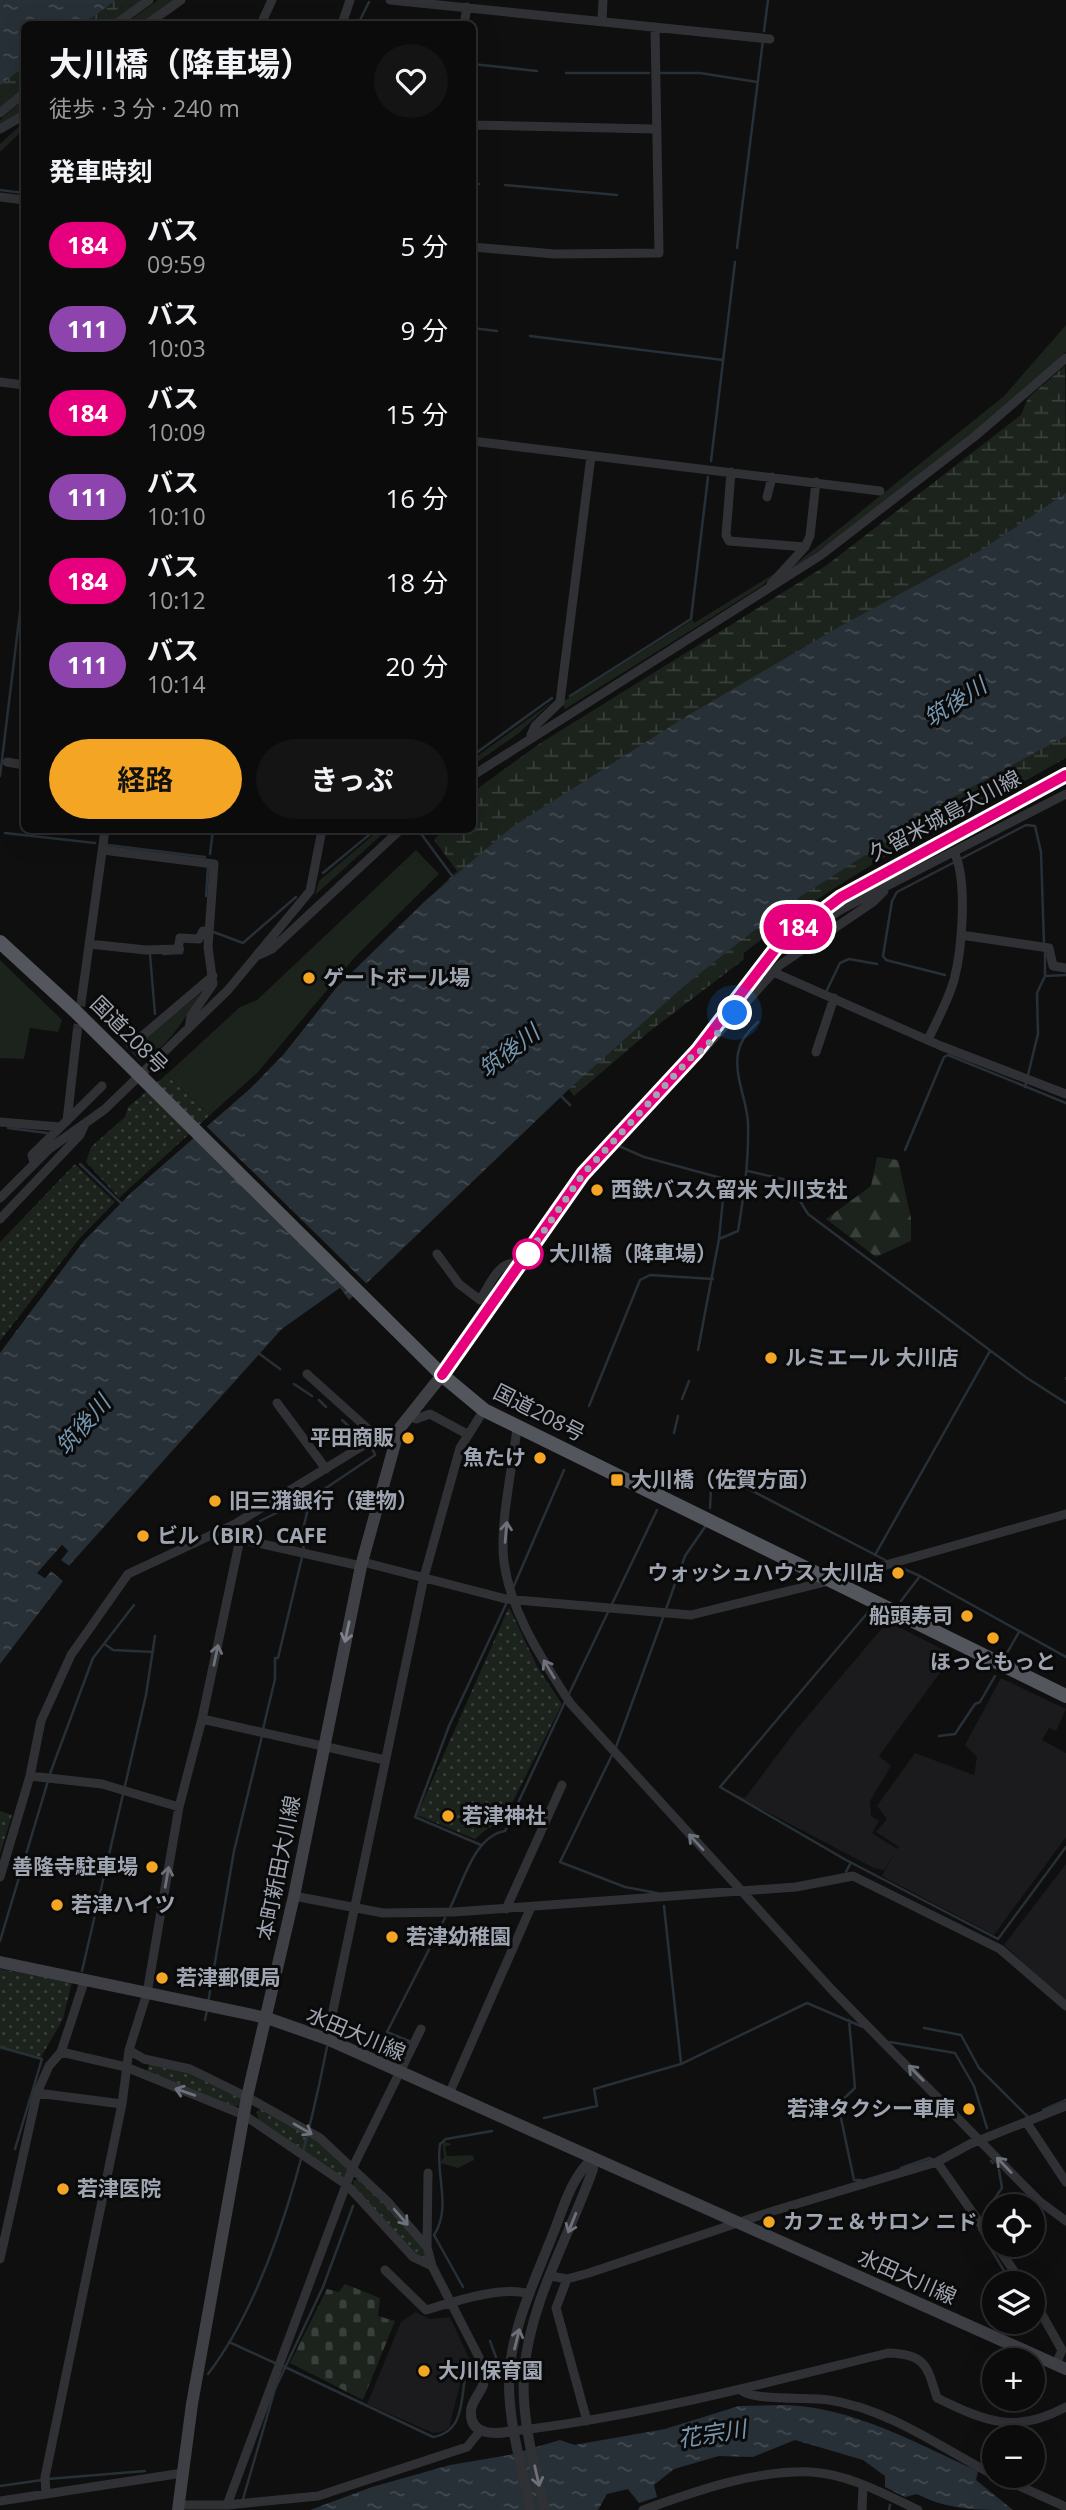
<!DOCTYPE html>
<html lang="ja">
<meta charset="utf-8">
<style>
:root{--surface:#0b0b0c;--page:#141415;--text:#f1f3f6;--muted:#9a9b9d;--line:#2b2b2d;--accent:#f4a523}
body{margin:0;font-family:"Open Sans","Noto Sans JP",sans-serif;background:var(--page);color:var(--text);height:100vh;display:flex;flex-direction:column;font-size:26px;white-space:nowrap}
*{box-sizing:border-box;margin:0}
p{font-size:23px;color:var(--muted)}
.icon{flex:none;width:38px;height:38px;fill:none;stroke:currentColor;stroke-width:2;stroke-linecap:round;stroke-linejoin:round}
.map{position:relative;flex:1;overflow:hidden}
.panel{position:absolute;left:21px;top:21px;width:455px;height:812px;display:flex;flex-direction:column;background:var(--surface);border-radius:10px;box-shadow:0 7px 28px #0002,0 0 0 2px var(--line)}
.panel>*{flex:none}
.badge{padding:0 14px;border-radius:23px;font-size:24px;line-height:46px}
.controls{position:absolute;left:982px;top:2194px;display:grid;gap:14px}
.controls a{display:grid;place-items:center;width:63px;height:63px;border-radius:50%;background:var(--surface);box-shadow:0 7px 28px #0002,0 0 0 2px var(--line);font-size:35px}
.you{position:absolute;width:35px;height:35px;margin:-18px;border:5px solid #fff;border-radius:50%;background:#1a73e8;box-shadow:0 0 0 10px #1a73e833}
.map>.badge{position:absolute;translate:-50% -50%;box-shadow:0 0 0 4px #fff}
h2{padding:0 28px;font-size:26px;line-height:63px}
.round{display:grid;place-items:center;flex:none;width:74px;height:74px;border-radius:37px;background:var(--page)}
.overview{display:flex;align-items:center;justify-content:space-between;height:119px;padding:0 28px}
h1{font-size:33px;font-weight:700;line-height:52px}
.primary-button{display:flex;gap:14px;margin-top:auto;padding:14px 28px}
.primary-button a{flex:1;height:80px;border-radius:42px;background:var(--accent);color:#111;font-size:28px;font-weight:700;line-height:80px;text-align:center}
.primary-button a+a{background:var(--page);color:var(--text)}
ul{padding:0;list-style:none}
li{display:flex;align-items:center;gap:21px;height:84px;padding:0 28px}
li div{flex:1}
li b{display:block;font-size:26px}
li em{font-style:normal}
li .badge{min-width:77px;font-weight:700;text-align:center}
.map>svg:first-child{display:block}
.built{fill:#1b1b1d}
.grass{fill:#1b231c}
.forest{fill:url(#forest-firs)}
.wetland{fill:url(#wetland-marsh)}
.cemetery{fill:url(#cemetery-stones)}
.park{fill:url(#park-dots)}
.water{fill:url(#water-ripples)}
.pier{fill:#0f0f10}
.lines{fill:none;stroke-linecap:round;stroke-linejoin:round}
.stream{stroke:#273036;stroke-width:2.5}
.minor-tunnel{stroke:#2c2d30;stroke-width:9;stroke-dasharray:9 4.5;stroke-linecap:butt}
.minor{stroke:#303135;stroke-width:9}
.tertiary{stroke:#303135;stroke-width:10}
.secondary{stroke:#3e4045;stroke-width:12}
.primary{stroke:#4c4e54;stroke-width:14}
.trunk{stroke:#54565d;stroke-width:14}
.oneway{stroke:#6d717a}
.oneway2{stroke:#7d828c}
.line-casing{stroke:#fff;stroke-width:16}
.line{stroke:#e6007e;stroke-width:10}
.walk{stroke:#9fa6b2;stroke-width:7;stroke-dasharray:0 12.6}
.poi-dot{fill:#f4a523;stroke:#0a0a0b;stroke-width:2.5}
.stop-dot{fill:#fff;stroke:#e6007e;stroke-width:3.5}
.labels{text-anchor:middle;stroke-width:6;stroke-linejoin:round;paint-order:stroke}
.street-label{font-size:21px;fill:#9fa6b2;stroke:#0a0a0b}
.poi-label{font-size:21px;font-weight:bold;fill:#9fa6b2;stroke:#0a0a0b;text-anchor:start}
.stop-label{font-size:21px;font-weight:bold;fill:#9fa6b2;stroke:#0a0a0b;text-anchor:start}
.water-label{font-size:23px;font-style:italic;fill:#7596ae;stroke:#0a0a0b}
</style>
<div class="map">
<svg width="1066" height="2510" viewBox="0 0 1066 2510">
<defs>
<pattern id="forest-firs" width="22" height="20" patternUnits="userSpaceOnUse" patternTransform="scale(1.75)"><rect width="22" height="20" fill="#1b231c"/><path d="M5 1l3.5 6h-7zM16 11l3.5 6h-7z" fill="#39403b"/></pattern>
<pattern id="wetland-marsh" width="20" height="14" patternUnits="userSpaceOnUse" patternTransform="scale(1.75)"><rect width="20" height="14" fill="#1b231c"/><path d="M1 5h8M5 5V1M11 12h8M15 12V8" fill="none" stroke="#39403b"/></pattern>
<pattern id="cemetery-stones" width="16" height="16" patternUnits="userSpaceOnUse" patternTransform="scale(1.75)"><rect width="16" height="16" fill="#1b231c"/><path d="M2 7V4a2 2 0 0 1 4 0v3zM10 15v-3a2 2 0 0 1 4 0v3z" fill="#39403b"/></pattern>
<pattern id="park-dots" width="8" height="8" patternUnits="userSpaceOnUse" patternTransform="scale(1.75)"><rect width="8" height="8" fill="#1b231c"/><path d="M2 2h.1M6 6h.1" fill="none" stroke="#39403b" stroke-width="1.8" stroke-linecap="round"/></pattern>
<pattern id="water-ripples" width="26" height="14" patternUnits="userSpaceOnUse" patternTransform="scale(1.75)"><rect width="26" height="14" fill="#273036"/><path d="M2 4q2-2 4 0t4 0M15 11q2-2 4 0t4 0" fill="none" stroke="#434b51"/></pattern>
</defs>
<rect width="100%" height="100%" fill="#0f0f10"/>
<path class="built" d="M888 1621 953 1655 879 1756 891 1766 870 1801 871 1816 879 1821 872 1833 897 1849 899 1847 876 1832 887 1819 877 1806 915 1753 974 1775 977 1757 965 1745 1001 1678 1066 1709 1056 1731 1049 1728 1042 1740 1066 1753V1837L994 1935 882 1876 894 1854 884 1870 874 1868 727 1791 745 1798 796 1730Z
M1066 1864V2002L1004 1945Z
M415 2312 430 2319 450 2317 473 2367 462 2376 449 2428 441 2432 433 2433 367 2404 401 2322Z"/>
<path class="grass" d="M130 0H143L110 24H97Z
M158 0H176L142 24H125Z
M24 78V88L0 108V98Z
M24 99V111L0 126V120Z
M23 123 24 129 0 152V144Z
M1066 325V352C977 432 883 510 782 575L1004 396Z
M777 572 762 586 565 709 562 702 693 620 694 623Z
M553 701 519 733 473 765V759Z
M379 830H387L315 895 319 881Z
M416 850 439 874 355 957 257 1073 210 1115 166 1075 240 1007 257 1000Z
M0 960 62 1020 58 1032 30 1028 24 1059 0 1058Z
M202 992C185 1017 169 1048 140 1061L84 1004 135 1047Z
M442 2141 452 2144 445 2147 447 2156 473 2155 474 2160 458 2168 440 2163 444 2157Z"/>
<path class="forest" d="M877 1157 898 1160 911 1218V1241L876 1257 826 1219 871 1186Z"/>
<path class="wetland" d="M94 0H130L97 24H62Z
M24 56V78L0 98V76Z
M1065 366 1066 506 0 1353 83 1242 131 1193 251 1088 284 1054 337 987 457 871 434 840 443 830H472L473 792 539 744 827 565 1021 415 1028 398Z
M1066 717V758L980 806 950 812 920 829 918 837C857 873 799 909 744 953L743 960 650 1031 574 1096 569 1089 349 1300 625 1020 835 859Z"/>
<path class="cemetery" d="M345 2284 380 2298 378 2316 395 2321 363 2400 290 2363 327 2289 339 2292Z"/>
<path class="park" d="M166 1075 210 1115 119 1198 86 1162 91 1147 125 1117 128 1107Z
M75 1164 115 1202 79 1239 0 1341V1242Z
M509 1607 537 1666 562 1704 501 1825 488 1828 475 1839 417 1815Z
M0 1811 12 1815 0 1854Z
M0 1969 72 1982 63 2019 40 2059 0 2049Z
M151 2060 186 2070 244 2100 242 2106H233L146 2073Z
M263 2107 319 2142 348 2169V2177L342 2178 259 2120 256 2112Z
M359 2178C382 2201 420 2229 427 2262L416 2257 354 2187 353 2181Z"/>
<path class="water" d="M0 0H116L83 24H24V67L0 85Z
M1066 493V736L920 815 909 827 781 909 684 986 569 1089 349 1300 340 1288 282 1329 69 1566 60 1560 68 1551 62 1545 38 1573 45 1578 51 1571 63 1581 0 1664V1353L83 1242 131 1193 251 1088 284 1054 337 987 425 901 512 827 687 716 837 628 983 549Z
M784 2405C854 2407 915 2443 978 2471L976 2480 1013 2510C978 2510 947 2510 917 2494L905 2497 885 2487V2476L863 2460 795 2440 753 2457 719 2456 674 2469 654 2485 657 2497 639 2503 628 2489 607 2494 598 2510H310L372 2487 450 2465 509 2455 560 2440 574 2445 665 2429 739 2406Z"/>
<path class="pier" d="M204 1124 370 1287 358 1297 192 1134Z
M340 1288 349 1300 347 1302 339 1293 285 1332 72 1569 57 1562 62 1550 43 1572 53 1568 66 1579 65 1582 51 1571 45 1578 37 1573 62 1545 68 1551 61 1560 69 1566 282 1329Z"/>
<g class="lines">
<path class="stream" d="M358 24 369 2
M764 31 768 0
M472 64 537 71
M566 73H649
M660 73H700L757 82
M472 184H479
M505 185 617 195
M0 190 24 193
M737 248 763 40
M472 328 497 331
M530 336 723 360
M711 461 735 262
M570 696 691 619 708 477
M472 756 552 698
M0 776 24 579
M5 833 95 843
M422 835 453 877
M108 845 205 857
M210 854 213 830
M323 873 375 830
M206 896 208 867
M211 931 243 943 296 897
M163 954 182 953 183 948
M150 955 155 1014
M945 975 886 960 883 956 892 901 897 892 1026 825 1035 826 1041 852 1044 944
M1045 976 1066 975
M827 990 840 963 849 959 877 964
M1025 1087 1038 1034 1037 993 1045 976V951
M560 1095 570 1105
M8 1128 47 1133
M619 1146 644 1157 725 1179 719 1239
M905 1150 944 1057 948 1055 1066 1103
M80 1164 123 1205
M748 1171 787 1180 808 1214 1027 1378 1066 1403
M698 1350 719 1239 738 1231C744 1195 749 1160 748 1123 747 1100 734 1077 738 1053 740 1041 749 1030 758 1022
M257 1352 280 1369
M1066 1379V1378
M294 1384 312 1396
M682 1399 689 1381
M319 1400 326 1407
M589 1406 640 1280 650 1275 713 1279
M342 1420 353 1430
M674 1433 678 1416
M710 1508 712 1470 889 1562
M260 1521 323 1490 375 1455 373 1450
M216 1547 231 1540
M875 1555 990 1351
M895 1565 920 1576
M513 1588 564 1470
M901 1601 920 1576 1066 1657
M612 1604 657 1510
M666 1609 685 1556 707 1524
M870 1610 720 1787 846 1860 998 1939 1066 1847
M106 1645 113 1650 153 1652
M1007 1653 1019 1632
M568 1696 609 1610
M263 1729 275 1679V1658H278L304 1549 301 1538 311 1496
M939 1736 955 1734 975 1704 980 1702 995 1676
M616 1747 664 1615
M613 1753 560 1862 625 1887 657 1893
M481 1845 415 1817 449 1726 508 1600
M846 1872 850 1864
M664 1906 681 2063
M450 1908C463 1883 474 1836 505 1831L565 1702
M0 1941 51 1771 93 1658 134 1605
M82 1971 146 1695 155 1636
M208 2003 234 1851 262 1736
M205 2020 207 2010
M849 2020 855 2088 838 2104 854 2180H861
M924 2028 961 2035 979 2068 1028 2117
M890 2042 955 2053 974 2086 987 2128
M0 2047 42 2059 15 2149
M402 2057 409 2041 387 2032 445 1918
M1043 2110 1066 2100
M544 2118 597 2106 594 2089 681 2064 807 2003 863 2027
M991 2161 993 2163
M901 2168 929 2158 934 2160
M983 2215 1002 2188 999 2170
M979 2229 1012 2284
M463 2287 434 2235C452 2208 435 2173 440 2144L446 2139 492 2131
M1033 2313 1035 2316
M490 2341 497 2360 494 2364
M229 2342 277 2364
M283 2366 433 2437C463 2432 461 2403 465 2377
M208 2374C271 2292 307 2148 327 2047
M48 2479 145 2471
M0 2486 42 2480
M243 2499 275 2389 323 2287 353 2206
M889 2510 890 2505"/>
<path class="minor-tunnel" d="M77 1033 82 996"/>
<path class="minor" d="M390 0 770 39
M602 21 603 0
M116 24 149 0
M147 24 181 0
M261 24 272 0
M342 24 350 0
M464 24 467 7
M0 113 24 93
M472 125 654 129
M0 129 24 115
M0 197 24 200
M472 247 555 254 659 253 655 27
M0 382 24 385
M472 441 880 491
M731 472 726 535 729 541 805 547
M767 497 772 477
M771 584 805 547 810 536 816 482
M531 735 535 726 560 702 591 456
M7 762 24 765
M472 776 821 555 974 437 1066 358
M103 850 214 864 208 947 213 984 191 1016 189 1028
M961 935 1049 948 1053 966 1066 968
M796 938 842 909 1066 794
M89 944 146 950 178 949 180 938 199 939 203 931H209
M259 955 272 949 400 830
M773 972 941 1046 1066 1094
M82 996 105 830
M928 1040C937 1020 948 1001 954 980 962 950 968 880 954 852
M134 1043 213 976
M702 1051 780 965 873 902 884 891
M816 1052 834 998
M67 1121 77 1033
M0 1122 60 1127
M34 1163 32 1155 102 1086
M0 1198 49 1149 105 1109 228 990 310 891 322 830
M0 1219 80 1135 84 1126
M437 1254 459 1284 480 1300C492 1282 497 1260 522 1263
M307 1374 377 1437
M277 1403 326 1469
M410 1416 416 1419 430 1414 467 1434
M517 1428C513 1465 499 1527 504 1562 511 1614 543 1660 570 1703L832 1990 1039 2201 1066 2221
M240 1539 361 1566
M363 1562 506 1599 691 1615 833 1580 1066 1514
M202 1719 385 1760
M30 1776 102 1784 179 1807
M0 1877 30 1776 41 1721 71 1655 128 1574 235 1524 377 1437 399 1429
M294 1896 383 1913 454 1912 796 1887 853 1876 1000 1949 1066 2006
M506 1909 562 1785
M327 2039 424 1577 460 1448 484 1410
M129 2050 144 2059 190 2069 247 2097 320 2138 387 2201 427 2247 432 2266 483 2365V2385
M61 2052 126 2067 244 2115 347 2185 413 2257 432 2266
M37 2093 122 2104
M449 2094 531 1907
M1027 2123 1066 2182
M937 2162 994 2243
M996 2245 1023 2284
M427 2247 428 2173
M0 2259 37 2093 49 2066 61 2052 85 1979
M385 2270 426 2310C453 2302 503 2285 529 2294
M551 2276 567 2279 589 2273 773 2211 937 2162 970 2144 1066 2106
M567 2279 556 2308 587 2421
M1032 2297 1062 2350 1056 2364
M741 2390C752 2401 808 2397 829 2400 889 2409 941 2448 994 2475
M514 2431C641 2416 765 2383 888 2353 926 2354 927 2366 937 2398 985 2421 1015 2435 1066 2407
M997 2476 1066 2507
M46 2494 45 2477 122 2104 129 2050 147 1993 179 1807 202 1719 240 1539 235 1524
M0 2501 183 2473
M179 2505H227L318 2496 467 2447 480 2431
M227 2505 352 2169 421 2029
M643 2510C696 2491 754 2470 811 2472 848 2474 885 2494 918 2510
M862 2510 863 2485"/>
<path class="tertiary" d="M483 2385C480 2394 471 2402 471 2411 469 2437 497 2434 514 2431
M531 2510C522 2468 509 2426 509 2383 509 2333 535 2280 553 2234 563 2209 571 2178 592 2159
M545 2510C534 2464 521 2419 524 2372 530 2301 570 2235 593 2169L592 2159"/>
<path class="secondary" d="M0 1962 267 2018 327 2039 1066 2369
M178 2510 192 2404 247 2097 294 1896 361 1566 399 1429 442 1375"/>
<path class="primary" d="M442 1375 583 1174 697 1051 780 943 841 897 1066 775"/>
<path class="trunk" d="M0 942 74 1010 442 1375 484 1410 1066 1696"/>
</g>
<defs><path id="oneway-shaft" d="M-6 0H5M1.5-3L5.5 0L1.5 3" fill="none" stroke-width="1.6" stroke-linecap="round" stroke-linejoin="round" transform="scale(1.75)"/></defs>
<g class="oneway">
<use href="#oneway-shaft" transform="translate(506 1532) rotate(-85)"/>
<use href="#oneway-shaft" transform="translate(216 1655) rotate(-78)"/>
<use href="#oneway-shaft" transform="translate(549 1669) rotate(-121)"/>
<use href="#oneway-shaft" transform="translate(696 1842) rotate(-133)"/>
<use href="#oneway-shaft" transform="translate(167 1877) rotate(-80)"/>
<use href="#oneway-shaft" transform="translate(916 2073) rotate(-134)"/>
<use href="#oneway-shaft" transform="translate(185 2092) rotate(-161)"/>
<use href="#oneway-shaft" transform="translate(303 2129) rotate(30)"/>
<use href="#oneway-shaft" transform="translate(1004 2165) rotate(-134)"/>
<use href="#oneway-shaft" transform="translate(401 2217) rotate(49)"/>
<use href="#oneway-shaft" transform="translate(572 2223) rotate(112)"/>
<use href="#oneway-shaft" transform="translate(517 2339) rotate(-76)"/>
<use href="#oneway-shaft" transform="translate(537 2476) rotate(77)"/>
</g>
<use class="oneway2" href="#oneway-shaft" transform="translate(347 1632) rotate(102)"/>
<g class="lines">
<defs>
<path id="line" d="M442 1375 583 1174 697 1051 780 943 841 897 1066 775"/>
</defs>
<use href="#line" class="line-casing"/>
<use href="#line" class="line"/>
<path class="walk" d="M528 1254 522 1263 583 1174 697 1051H702L735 1013"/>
</g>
<g class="poi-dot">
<circle cx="309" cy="978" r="7"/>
<circle cx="597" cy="1190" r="7"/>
<circle cx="771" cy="1358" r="7"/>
<circle cx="408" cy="1438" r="7"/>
<circle cx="540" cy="1458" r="7"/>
<rect x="610" y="1473" width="14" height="14" rx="3.5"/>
<circle cx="215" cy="1501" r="7"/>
<circle cx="143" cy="1536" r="7"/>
<circle cx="898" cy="1573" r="7"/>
<circle cx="967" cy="1616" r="7"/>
<circle cx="993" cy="1638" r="7"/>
<circle cx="448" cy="1816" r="7"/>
<circle cx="152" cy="1867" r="7"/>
<circle cx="57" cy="1905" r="7"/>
<circle cx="392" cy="1937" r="7"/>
<circle cx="162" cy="1978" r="7"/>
<circle cx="969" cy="2109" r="7"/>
<circle cx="63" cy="2189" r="7"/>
<circle cx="769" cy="2222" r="7"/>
<circle cx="424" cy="2371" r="7"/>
</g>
<circle class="stop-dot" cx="528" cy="1254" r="14"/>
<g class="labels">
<g class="street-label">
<text transform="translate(945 816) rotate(-28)" y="7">久留米城島大川線</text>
<text transform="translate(129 1035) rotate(45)" y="7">国道208号</text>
<text transform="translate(539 1413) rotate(27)" y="7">国道208号</text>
<text transform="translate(279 1868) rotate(-79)" y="7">本町新田大川線</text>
<text transform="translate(356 2034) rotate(23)" y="7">水田大川線</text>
<text transform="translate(907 2277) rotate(24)" y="7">水田大川線</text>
</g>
<g class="poi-label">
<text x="323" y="985">ゲートボール場</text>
<text x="611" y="1197">西鉄バス久留米 大川支社</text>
<text x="785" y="1365">ルミエール 大川店</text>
<text x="394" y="1445" text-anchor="end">平田商販</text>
<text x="526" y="1465" text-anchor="end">魚たけ</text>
<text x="631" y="1487">大川橋（佐賀方面）</text>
<text x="229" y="1508">旧三潴銀行（建物）</text>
<text x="157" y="1543">ビル（BIR）CAFE</text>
<text x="884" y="1580" text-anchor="end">ウォッシュハウス 大川店</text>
<text x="953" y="1623" text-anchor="end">船頭寿司</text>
<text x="993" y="1669" text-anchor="middle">ほっともっと</text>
<text x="462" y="1823">若津神社</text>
<text x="138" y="1874" text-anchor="end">善隆寺駐車場</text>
<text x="71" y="1912">若津ハイツ</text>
<text x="406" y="1944">若津幼稚園</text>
<text x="176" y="1985">若津郵便局</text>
<text x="955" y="2116" text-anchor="end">若津タクシー車庫</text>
<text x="77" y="2196">若津医院</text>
<text x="783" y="2229">カフェ＆サロン ニド</text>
<text x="438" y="2378">大川保育園</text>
</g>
<g class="stop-label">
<text x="549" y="1261">大川橋（降車場）</text>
</g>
<g class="water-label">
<text transform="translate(955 702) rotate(-33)" y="8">筑後川</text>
<text transform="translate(509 1051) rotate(-38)" y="8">筑後川</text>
<text transform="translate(83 1425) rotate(-49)" y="8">筑後川</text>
<text transform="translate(712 2434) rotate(-9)" y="8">花宗川</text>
</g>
</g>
</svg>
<div class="controls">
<a><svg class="icon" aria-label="locate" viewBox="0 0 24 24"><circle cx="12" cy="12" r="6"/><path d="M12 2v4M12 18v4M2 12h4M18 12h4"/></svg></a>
<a><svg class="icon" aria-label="layers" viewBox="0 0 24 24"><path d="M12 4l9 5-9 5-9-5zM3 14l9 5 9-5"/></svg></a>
<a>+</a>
<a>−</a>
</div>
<div class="you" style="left:735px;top:1013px"></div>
<b class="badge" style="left:798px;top:927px;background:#e6007e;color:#fff">184</b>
<section class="panel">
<div class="overview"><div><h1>大川橋（降車場）</h1><p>徒歩 · 3 分 · 240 m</p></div><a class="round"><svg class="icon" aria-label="heart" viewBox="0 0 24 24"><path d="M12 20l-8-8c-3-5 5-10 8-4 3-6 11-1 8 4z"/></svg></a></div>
<h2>発車時刻</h2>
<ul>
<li><span class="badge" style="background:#e6007e;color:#fff">184</span><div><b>バス</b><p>09:59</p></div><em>5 分</em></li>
<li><span class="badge" style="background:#8e44ad;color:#fff">111</span><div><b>バス</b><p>10:03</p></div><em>9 分</em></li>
<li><span class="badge" style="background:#e6007e;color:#fff">184</span><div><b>バス</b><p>10:09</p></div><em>15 分</em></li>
<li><span class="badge" style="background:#8e44ad;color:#fff">111</span><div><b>バス</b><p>10:10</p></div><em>16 分</em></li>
<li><span class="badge" style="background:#e6007e;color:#fff">184</span><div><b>バス</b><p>10:12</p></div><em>18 分</em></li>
<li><span class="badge" style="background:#8e44ad;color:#fff">111</span><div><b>バス</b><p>10:14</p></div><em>20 分</em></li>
</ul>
<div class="primary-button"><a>経路</a><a>きっぷ</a></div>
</section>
</div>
